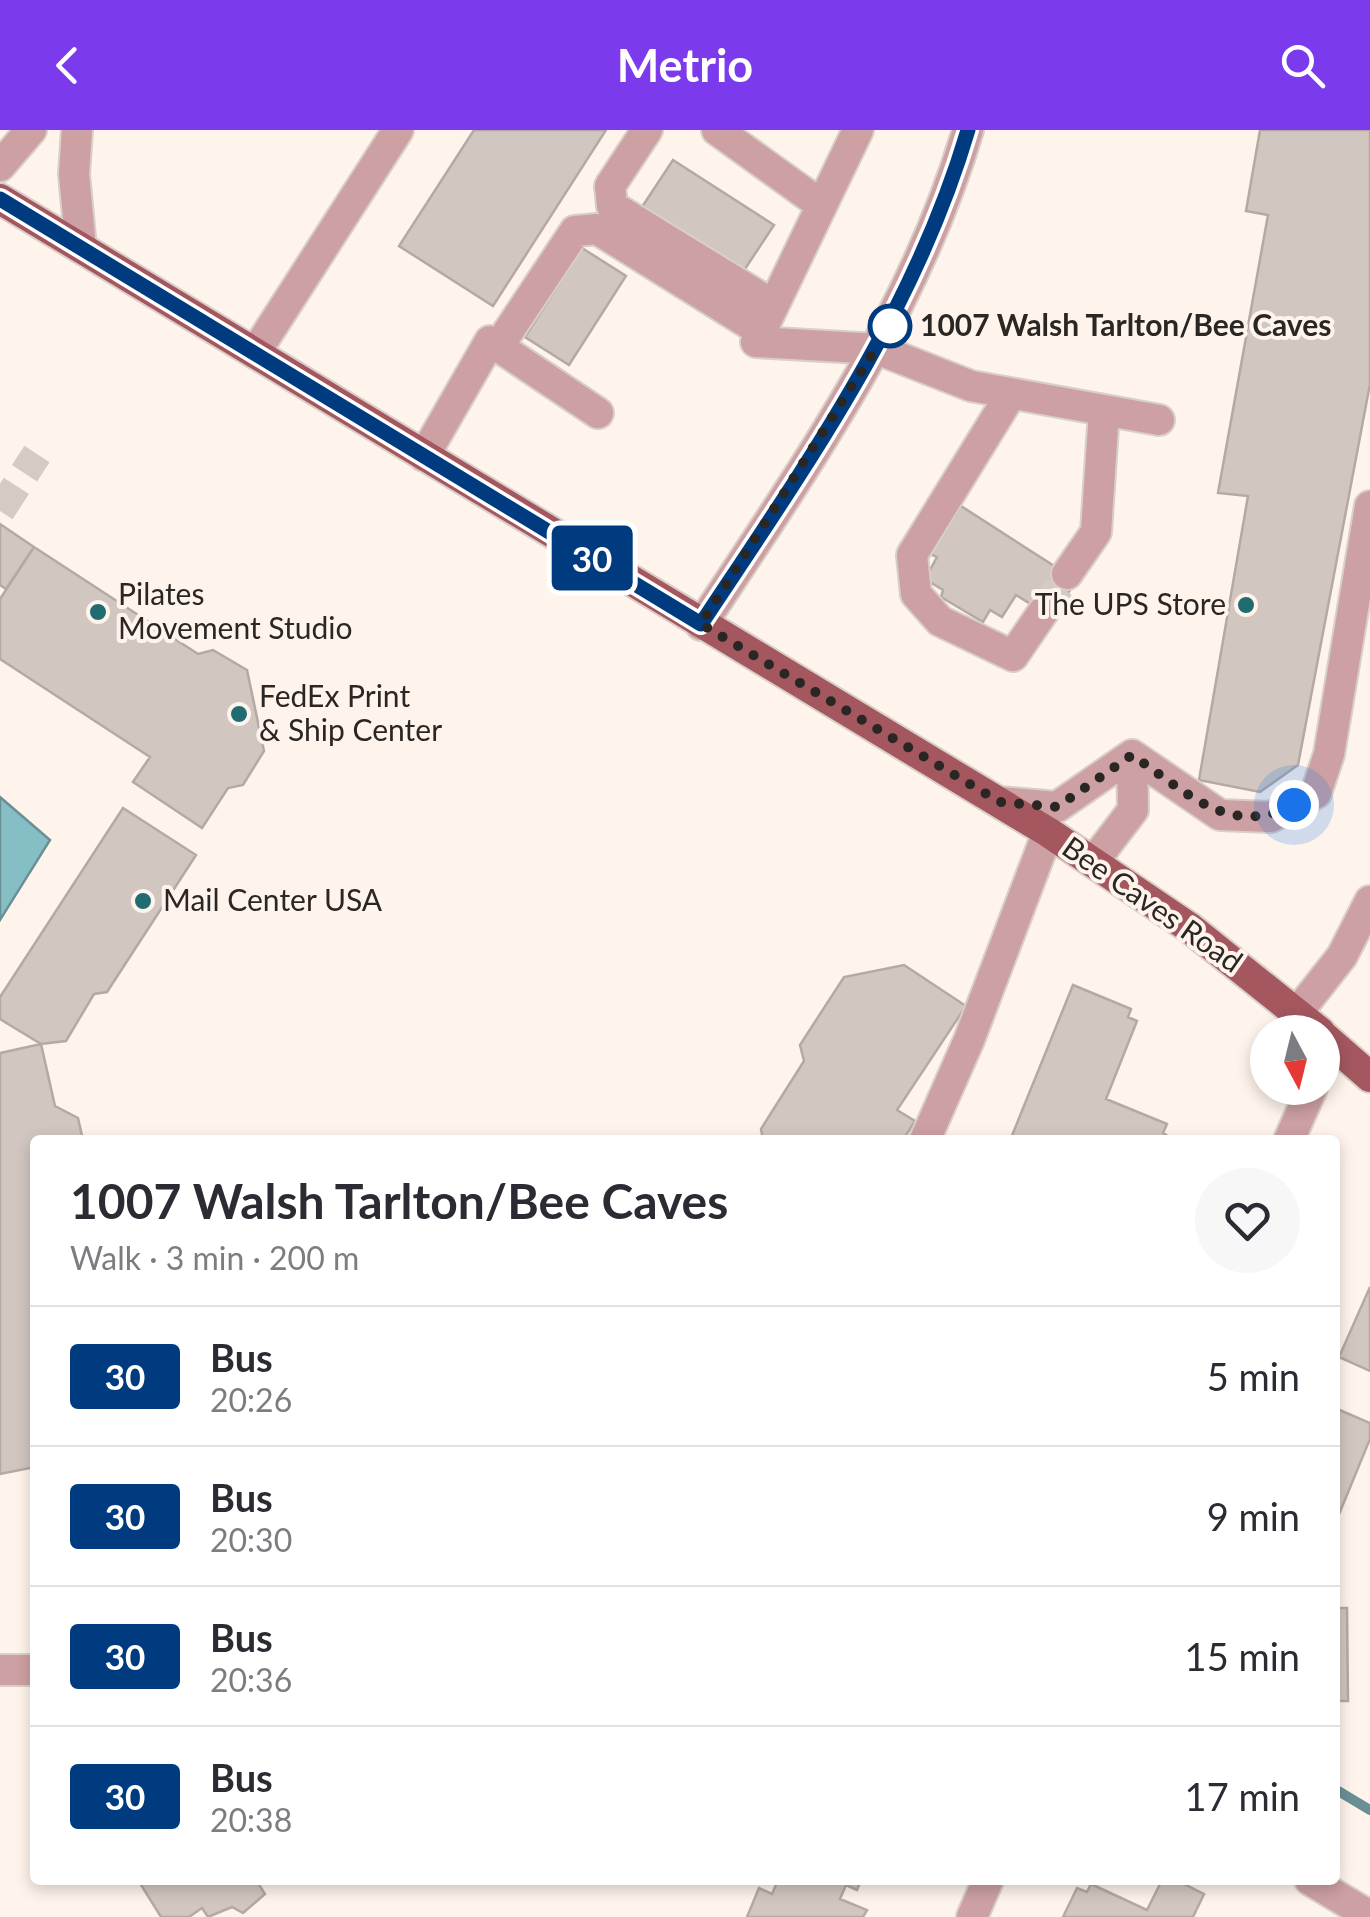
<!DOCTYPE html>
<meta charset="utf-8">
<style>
:root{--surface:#fff;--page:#f7f7f7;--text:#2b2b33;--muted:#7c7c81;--line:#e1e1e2;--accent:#7c3aed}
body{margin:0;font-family:Lato,sans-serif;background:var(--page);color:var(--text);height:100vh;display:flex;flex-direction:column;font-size:38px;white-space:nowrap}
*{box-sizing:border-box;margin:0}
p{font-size:32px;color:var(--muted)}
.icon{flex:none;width:55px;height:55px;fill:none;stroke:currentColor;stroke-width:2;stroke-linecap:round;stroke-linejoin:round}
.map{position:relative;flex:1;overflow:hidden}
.panel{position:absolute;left:30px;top:1005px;width:1310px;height:750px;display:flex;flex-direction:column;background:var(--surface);border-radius:10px;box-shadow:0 5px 15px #0003}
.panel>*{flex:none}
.badge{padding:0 20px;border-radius:8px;font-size:35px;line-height:65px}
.needle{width:65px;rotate:173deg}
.controls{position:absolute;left:1250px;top:885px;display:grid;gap:20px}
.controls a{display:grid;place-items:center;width:90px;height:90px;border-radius:50%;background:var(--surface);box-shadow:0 5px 15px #0003;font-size:50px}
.you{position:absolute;width:50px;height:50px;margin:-25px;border:8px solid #fff;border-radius:50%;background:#1a73e8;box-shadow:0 0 0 15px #1a73e833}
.map>.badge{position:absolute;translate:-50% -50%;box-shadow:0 0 0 5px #fff}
.round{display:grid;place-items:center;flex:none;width:105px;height:105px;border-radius:52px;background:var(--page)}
.overview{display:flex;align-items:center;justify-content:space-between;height:170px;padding:0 40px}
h1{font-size:48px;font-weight:700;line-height:75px}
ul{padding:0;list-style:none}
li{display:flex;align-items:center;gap:30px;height:140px;padding:0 40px;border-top:2px solid var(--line)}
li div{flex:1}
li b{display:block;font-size:38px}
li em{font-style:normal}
li .badge{min-width:110px;font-weight:700;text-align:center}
header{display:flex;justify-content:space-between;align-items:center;height:130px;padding:0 40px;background:var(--accent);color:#fff;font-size:45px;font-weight:700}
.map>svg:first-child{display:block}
.water{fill:#85bec5;stroke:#6a9095;stroke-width:2.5}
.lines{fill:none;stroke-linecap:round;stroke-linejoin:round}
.stream{stroke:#6a9095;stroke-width:10}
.building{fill:#d1c7c0;stroke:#b4aaa3;stroke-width:2.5}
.minor-tunnel{stroke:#d4cbc4;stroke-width:30;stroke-dasharray:30 15;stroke-linecap:butt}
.minor-casing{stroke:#d8cfc8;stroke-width:34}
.major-casing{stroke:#d8cfc8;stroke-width:34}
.minor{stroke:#cda0a3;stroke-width:30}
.major{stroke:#a4575f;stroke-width:30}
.line-casing{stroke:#fff;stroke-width:22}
.line{stroke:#003b80;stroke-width:15}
.walk{stroke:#2a2624;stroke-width:10;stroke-dasharray:0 18}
.stop-dot{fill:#fff;stroke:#003b80;stroke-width:5}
.poi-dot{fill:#206c70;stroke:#fef4ec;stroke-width:4}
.labels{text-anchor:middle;stroke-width:8;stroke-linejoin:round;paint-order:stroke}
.stop-label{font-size:30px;font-weight:bold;fill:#2a2624;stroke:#fef4ec;text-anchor:start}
.poi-label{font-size:30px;fill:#2a2624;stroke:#fef4ec;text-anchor:start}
.street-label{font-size:30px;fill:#2a2624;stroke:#fef4ec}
</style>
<header><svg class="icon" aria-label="back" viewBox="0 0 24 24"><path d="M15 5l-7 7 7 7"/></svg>Metrio<svg class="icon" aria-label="search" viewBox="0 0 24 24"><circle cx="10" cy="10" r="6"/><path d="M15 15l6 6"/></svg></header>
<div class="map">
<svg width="1370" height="1787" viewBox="0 0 1370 1787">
<rect width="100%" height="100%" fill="#fef4ec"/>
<path class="water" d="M0 667 50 710 0 790Z"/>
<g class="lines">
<path class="stream" d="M1335 1659 1370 1680"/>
</g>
<path class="building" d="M474 0H606L493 176 399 116Z
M1260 0H1370V254L1298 635 1260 662 1199 650 1248 366 1218 363 1268 85 1246 81Z
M673 30 774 95 741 145 640 80Z
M582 118 626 146 569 235 525 207Z
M961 376 1076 450 1053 488 1016 465 1002 487 990 480 983 492 941 467 943 460 925 449 937 427 930 424Z
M0 394 34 417 6 459 0 455Z
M34 417 198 524 213 520 247 540 264 621 243 655 228 658 202 698 133 652 150 627 0 529V469Z
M123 678 196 725 107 862 94 864 66 911 41 914 0 889V867Z
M904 835 966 876 897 980 915 991 903 1010H763L761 999 804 931 800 915 844 847Z
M1073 855 1131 879 1128 887 1137 891 1106 969 1167 994 1163 1003 1174 1010 1011 1008Z
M41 914 55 976 78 988 83 1010H35V1337L0 1344V923Z
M1370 1157V1241L1339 1227Z
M1335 1278 1370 1293V1309L1335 1394Z
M1335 1478H1347L1348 1571H1335Z
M138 1750H256L265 1764 243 1783 232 1777 208 1787 202 1778 189 1787H161Z
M778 1750H861L857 1760 846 1755 840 1769 867 1780 863 1787H747L759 1758 772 1764Z
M1162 1750H1176L1204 1764 1193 1787H1063L1077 1758 1087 1762 1091 1754 1147 1780Z"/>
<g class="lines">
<path class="minor-tunnel" d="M0 381 37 324
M1043 482 1067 444"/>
<defs>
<path id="minor" d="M77 0 74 44 81 118
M647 0 610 56 612 76 773 175
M717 0 820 74
M858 0 756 212 877 219 971 256 1159 290
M0 36 31 0
M498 217 575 101 597 99 761 201
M255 223 398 0
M1011 264 912 425 916 464 940 491 1013 526 1043 482
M424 326 490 211 598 283
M1067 444 1096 402 1104 281
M701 495C805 337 914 183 968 0
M1132 625 1220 685 1271 687 1316 663 1329 624 1370 376
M1000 672 1057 677 1132 625
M1094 731 1133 680 1132 625
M1297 883 1342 826 1370 771
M925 1010 969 910 1048 702
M1289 1010 1312 958
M0 1540H35
M1310 1750 1370 1786
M972 1787 988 1750"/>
<path id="major" d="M0 69 1048 702 1190 798 1320 902
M1322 905 1370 947"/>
</defs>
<use href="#minor" class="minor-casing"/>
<use href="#major" class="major-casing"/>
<use href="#minor" class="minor"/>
<use href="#major" class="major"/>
</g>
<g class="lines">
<defs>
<path id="line" d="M0 69 701 494C805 337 914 183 968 0"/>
</defs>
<use href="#line" class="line-casing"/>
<use href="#line" class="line"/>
<path class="walk" d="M890 196 701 494 1000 672 1057 677 1132 625C1184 660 1229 709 1294 675"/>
</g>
<circle class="stop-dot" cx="890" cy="196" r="20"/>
<g class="poi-dot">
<circle cx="1246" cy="475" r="10"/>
<circle cx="98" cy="482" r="10"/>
<circle cx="239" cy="584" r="10"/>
<circle cx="143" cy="771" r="10"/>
</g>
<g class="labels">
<g class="stop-label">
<text x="920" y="206">1007 Walsh Tarlton/Bee Caves</text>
</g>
<g class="poi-label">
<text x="118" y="475">Pilates<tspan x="118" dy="34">Movement Studio</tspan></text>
<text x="1226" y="485" text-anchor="end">The UPS Store</text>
<text x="259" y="577">FedEx Print<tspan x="259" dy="34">&amp; Ship Center</tspan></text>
<text x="163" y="781">Mail Center USA</text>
</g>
<g class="street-label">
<text transform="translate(1152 775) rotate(35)" y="10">Bee Caves Road</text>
</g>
</g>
</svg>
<div class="controls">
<a><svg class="needle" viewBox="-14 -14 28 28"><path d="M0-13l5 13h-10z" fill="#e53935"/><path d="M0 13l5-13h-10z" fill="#7c7c81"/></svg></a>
</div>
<div class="you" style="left:1294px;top:675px"></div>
<b class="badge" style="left:592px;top:428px;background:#003b80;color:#fff">30</b>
<section class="panel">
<div class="overview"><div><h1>1007 Walsh Tarlton/Bee Caves</h1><p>Walk · 3 min · 200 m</p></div><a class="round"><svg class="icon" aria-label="heart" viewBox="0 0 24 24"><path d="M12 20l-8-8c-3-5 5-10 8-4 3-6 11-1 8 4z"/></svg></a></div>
<ul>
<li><span class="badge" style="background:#003b80;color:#fff">30</span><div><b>Bus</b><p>20:26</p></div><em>5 min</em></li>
<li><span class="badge" style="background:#003b80;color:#fff">30</span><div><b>Bus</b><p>20:30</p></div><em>9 min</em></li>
<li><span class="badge" style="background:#003b80;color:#fff">30</span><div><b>Bus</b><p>20:36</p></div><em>15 min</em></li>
<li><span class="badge" style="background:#003b80;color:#fff">30</span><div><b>Bus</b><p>20:38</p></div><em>17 min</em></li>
</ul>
</section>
</div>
